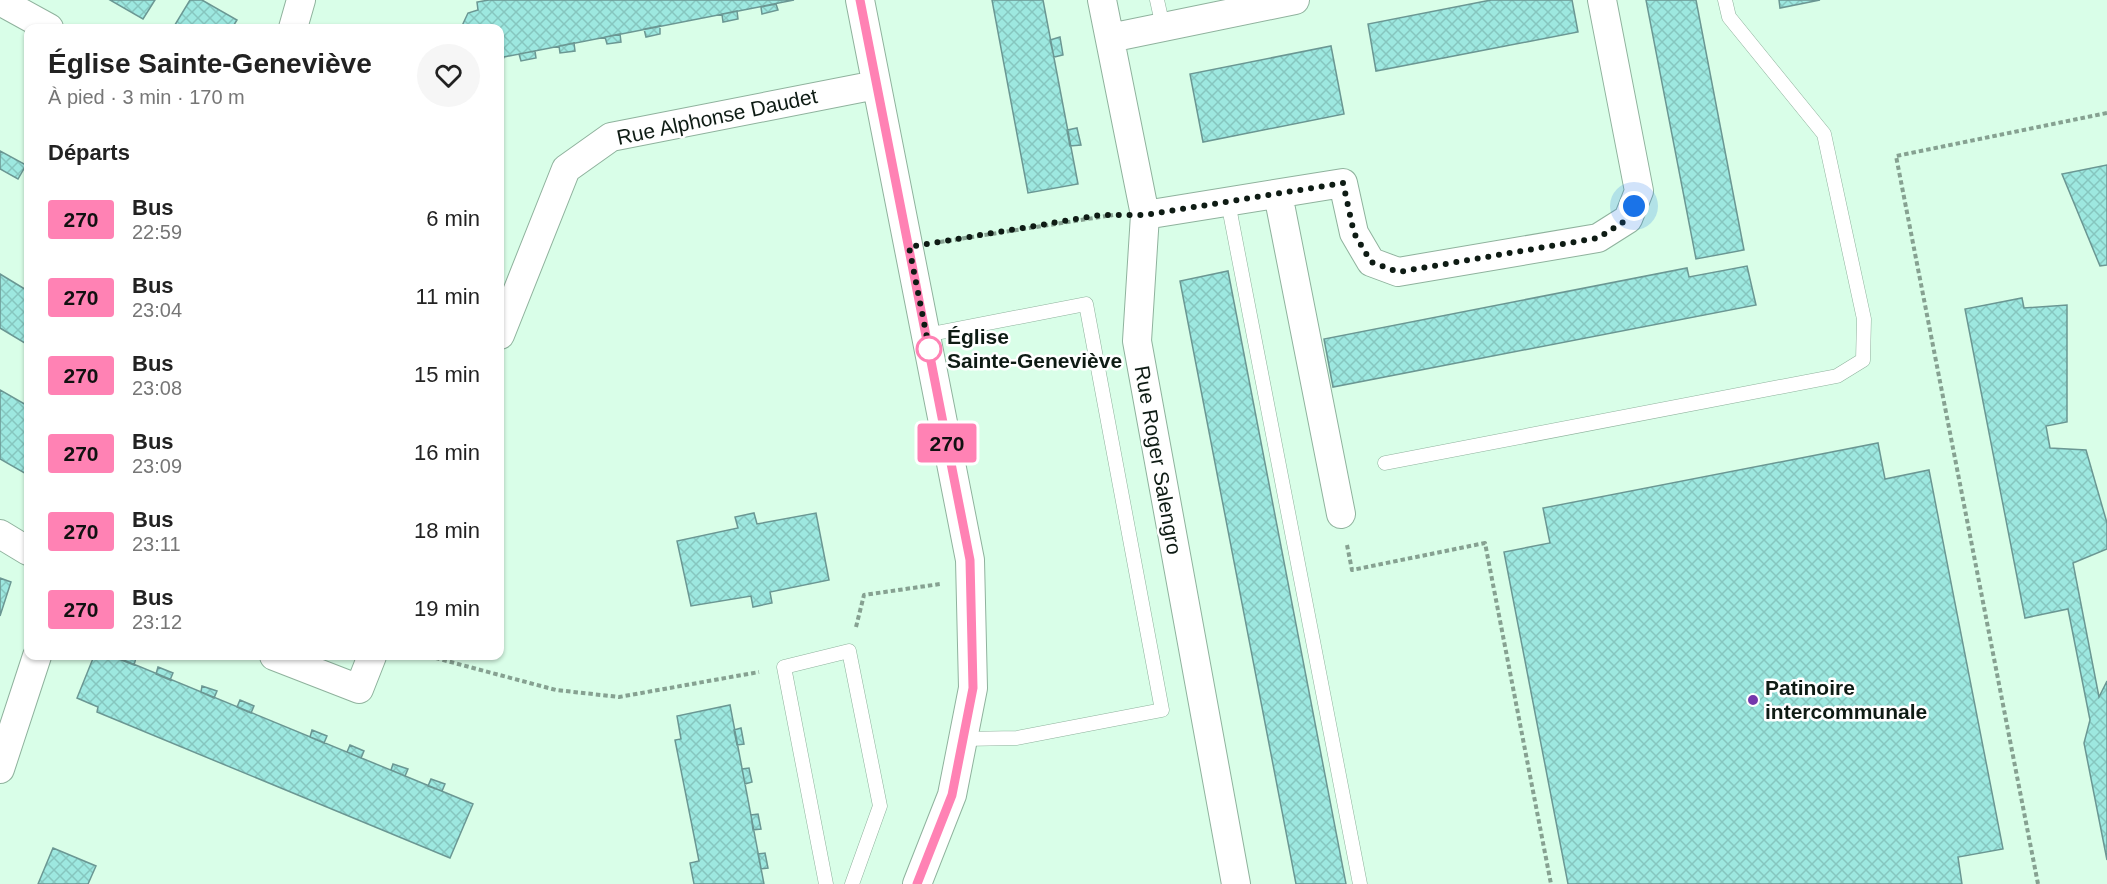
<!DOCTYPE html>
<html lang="fr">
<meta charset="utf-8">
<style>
:root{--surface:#fff;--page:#f6f6f6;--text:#222;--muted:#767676}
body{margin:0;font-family:Helvetica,sans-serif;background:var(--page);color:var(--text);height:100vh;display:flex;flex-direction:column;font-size:22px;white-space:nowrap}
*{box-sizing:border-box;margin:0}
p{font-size:20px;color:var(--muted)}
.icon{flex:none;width:33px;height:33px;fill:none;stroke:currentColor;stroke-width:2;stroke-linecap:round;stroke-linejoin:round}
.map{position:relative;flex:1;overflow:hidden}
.details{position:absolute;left:24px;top:24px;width:480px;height:636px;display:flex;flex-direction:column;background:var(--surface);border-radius:12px;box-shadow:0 2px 4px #0004}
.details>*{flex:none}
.badge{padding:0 12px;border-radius:4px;font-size:21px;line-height:39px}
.you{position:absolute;width:30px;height:30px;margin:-15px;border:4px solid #fff;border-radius:50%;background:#1a73e8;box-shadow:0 0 0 9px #1a73e833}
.map>.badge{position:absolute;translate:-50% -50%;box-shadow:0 0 0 3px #fff}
h2{padding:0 24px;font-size:22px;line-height:54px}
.round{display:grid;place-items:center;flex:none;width:63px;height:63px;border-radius:32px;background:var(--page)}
.overview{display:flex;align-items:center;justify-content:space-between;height:102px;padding:0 24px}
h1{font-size:28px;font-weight:600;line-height:45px}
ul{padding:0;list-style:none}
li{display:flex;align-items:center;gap:18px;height:78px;padding:0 24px}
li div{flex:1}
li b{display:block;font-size:22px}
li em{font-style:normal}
li .badge{min-width:66px;font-weight:700;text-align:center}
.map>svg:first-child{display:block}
.building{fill:url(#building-cross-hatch);stroke:#6b9793;stroke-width:1.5}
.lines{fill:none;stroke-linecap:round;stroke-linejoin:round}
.service-casing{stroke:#8fb29d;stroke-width:15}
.minor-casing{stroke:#8fb29d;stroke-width:30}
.path{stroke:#86a191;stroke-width:4;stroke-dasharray:4.5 3;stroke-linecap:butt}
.service{stroke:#fff;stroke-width:14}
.minor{stroke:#fff;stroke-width:28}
.line-casing{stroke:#fff;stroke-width:14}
.line{stroke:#ff82b4;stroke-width:9}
.walk{stroke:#0e1b14;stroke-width:6;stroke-dasharray:0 10.8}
.stop-dot{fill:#fff;stroke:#ff82b4;stroke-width:3}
.poi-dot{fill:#7437ac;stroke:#fff;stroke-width:2}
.labels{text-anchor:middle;stroke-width:5;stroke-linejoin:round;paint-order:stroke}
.street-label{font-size:21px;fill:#0e1b14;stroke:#fff}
.stop-label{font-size:21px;font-weight:bold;fill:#0e1b14;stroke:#fff;text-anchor:start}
.poi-label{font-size:21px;font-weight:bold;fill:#0e1b14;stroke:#fff;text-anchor:start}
</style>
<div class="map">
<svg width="2107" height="884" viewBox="0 0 2107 884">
<defs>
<pattern id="building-cross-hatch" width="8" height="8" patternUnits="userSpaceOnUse" patternTransform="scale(1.5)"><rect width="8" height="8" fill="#9de8e0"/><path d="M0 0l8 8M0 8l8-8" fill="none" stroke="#86c6bf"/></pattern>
</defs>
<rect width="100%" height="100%" fill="#d9fee8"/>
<path class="building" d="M110 0H155L143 19Z
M190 0H202L237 20 232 28H173Z
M489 0H794L504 57 500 68V28H461L468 13 478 10 477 2Z
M992 0H1043L1078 184 1028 193Z
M1491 0H1572L1578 32 1376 71 1368 24Z
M1646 0H1696L1744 250 1696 259Z
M1779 0H1820L1780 8Z
M776 4 778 10 762 14 761 7Z
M737 11 738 19 723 22 722 14Z
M660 26V34L646 37 644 29Z
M620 34 621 42 607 44 605 37Z
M1060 37 1063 55 1054 57 1050 40Z
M574 43 575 51 560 53 559 46Z
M1331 46 1344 114 1203 142 1190 74Z
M535 51 536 58 521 61 519 54Z
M1077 128 1081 145 1070 146 1067 130Z
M0 151 26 165 18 179 0 169Z
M2107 165V265L2100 266 2062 174Z
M1747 266 1756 305 1333 387 1324 339 1687 268 1689 277Z
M1228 271 1346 884H1296L1180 281Z
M0 274 28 291V345L0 328Z
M2022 298 2024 308 2067 305V422L2046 426 2050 448 2086 450 2107 523V549L2073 563 2099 697 2107 681V860L2084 743 2090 720 2068 609 2025 618 1965 309Z
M0 390 28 406V475L0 459Z
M1878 443 1885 479 1929 470 2003 849 1958 857 1962 884H1568L1504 552 1550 543 1543 508Z
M754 513 757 524 816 513 829 580 770 592 772 603 753 607 751 596 691 606 677 541 738 528 735 517Z
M0 578 11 582 0 616Z
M94 656H114L473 804 450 858 97 712 98 707 77 698Z
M120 656 136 658 134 665 119 659Z
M158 667 173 673 170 680 156 674Z
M202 686 217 691 214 698 201 692Z
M240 700 254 706 251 713 237 707Z
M730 705 764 884H694L690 863 699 861 675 740 681 739 677 716Z
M741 728 744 744 737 745 734 730Z
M312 730 327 736 324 743 310 737Z
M350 745 364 751 361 758 347 752Z
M393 764 408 769 405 776 391 770Z
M749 768 752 782 745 784 742 769Z
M431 779 445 784 442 791 428 786Z
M758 814 761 829 753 830 751 815Z
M53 848 96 866 88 884H38Z
M765 853 768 868 761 869 758 854Z"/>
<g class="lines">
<defs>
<path id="service" d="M1157 0 1163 27
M1228 202 1360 884
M926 335 1086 304 1162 710 1017 738 963 739
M1385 463 1837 376 1863 360 1864 319 1824 134 1729 17 1725 0
M826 884 784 667 849 651 880 806 852 884"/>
<path id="minor" d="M860 0 970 560 973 688 952 795 917 884
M1102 0 1145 215 1137 341 1236 884
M0 1 49 28
M293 28 301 0
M1110 38 1295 0
M1278 194 1341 514
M1145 215 1343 183 1354 233 1371 262 1398 272 1598 238 1628 219 1639 191 1602 0
M500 335 566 169 611 137 876 85
M0 534 28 551
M274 656 359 689 372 656
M0 769 37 656"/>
</defs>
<use href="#service" class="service-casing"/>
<use href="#minor" class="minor-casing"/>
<path class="path" d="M940 242 1113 215
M1347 545 1352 570 1485 543 1551 884
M856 627 864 595 940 584
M428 656 556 690 619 697 759 672
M2038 884 1896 156 2107 113"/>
<use href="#service" class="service"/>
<use href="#minor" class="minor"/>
</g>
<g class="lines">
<defs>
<path id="line" d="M860 0 970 560 973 688 952 795 917 884"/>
</defs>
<use href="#line" class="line-casing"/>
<use href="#line" class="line"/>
<path class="walk" d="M929 349 931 358 909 247 1100 215H1145L1343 183 1354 233 1371 262 1398 272 1598 238 1628 219 1634 206"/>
</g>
<circle class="stop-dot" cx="929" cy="349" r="12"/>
<circle class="poi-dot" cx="1753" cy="700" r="6"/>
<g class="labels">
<g class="street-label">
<text transform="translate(717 117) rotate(-12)" y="7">Rue Alphonse Daudet</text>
<text transform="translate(1158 460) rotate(80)" y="7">Rue Roger Salengro</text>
</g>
<g class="stop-label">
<text x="947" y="344">Église<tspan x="947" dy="24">Sainte-Geneviève</tspan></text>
</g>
<g class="poi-label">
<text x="1765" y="695">Patinoire<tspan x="1765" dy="24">intercommunale</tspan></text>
</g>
</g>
</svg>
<div class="you" style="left:1634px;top:206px"></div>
<b class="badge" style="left:947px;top:443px;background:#ff82b4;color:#111">270</b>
<section class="details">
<div class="overview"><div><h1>Église Sainte-Geneviève</h1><p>À pied · 3 min · 170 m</p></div><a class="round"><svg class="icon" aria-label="heart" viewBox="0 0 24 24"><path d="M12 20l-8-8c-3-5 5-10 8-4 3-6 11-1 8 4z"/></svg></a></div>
<h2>Départs</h2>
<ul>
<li><span class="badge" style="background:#ff82b4;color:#111">270</span><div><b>Bus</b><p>22:59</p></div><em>6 min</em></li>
<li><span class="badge" style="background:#ff82b4;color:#111">270</span><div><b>Bus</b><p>23:04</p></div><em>11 min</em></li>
<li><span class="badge" style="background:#ff82b4;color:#111">270</span><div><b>Bus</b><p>23:08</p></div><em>15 min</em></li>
<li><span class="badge" style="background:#ff82b4;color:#111">270</span><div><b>Bus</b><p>23:09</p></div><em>16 min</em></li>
<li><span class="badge" style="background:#ff82b4;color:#111">270</span><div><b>Bus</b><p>23:11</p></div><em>18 min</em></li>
<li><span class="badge" style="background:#ff82b4;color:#111">270</span><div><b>Bus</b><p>23:12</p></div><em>19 min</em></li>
</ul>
</section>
</div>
